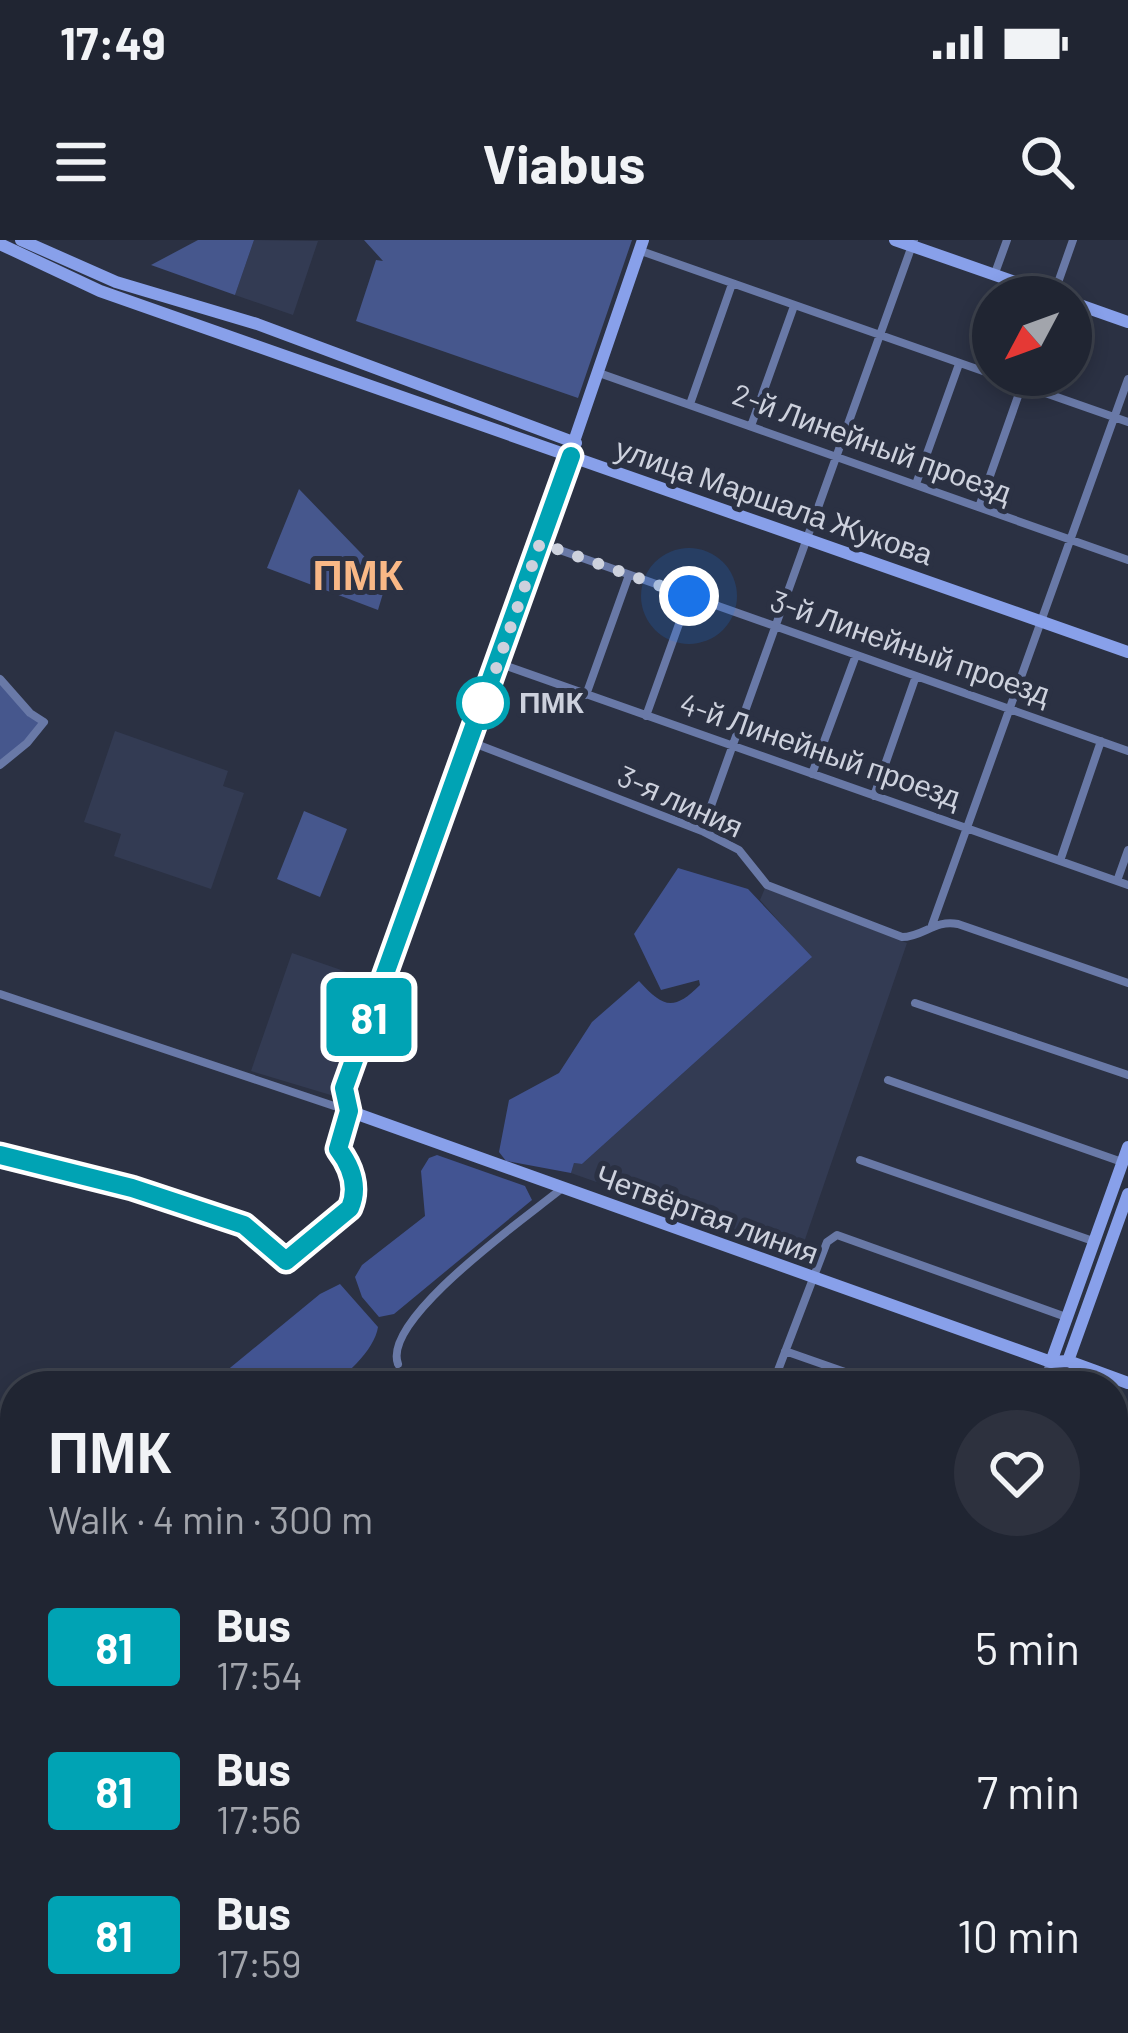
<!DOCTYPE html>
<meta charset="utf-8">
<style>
:root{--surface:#202532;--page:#2d313e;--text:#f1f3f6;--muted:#a2a5ac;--line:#3d424d}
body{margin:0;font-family:Barlow,sans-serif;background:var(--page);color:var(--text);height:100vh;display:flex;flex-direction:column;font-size:45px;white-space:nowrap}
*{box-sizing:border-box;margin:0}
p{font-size:39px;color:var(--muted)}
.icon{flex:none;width:66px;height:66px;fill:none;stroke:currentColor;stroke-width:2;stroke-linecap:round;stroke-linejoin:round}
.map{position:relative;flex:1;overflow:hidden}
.details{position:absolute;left:0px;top:1131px;width:1128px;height:663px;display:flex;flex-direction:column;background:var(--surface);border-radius:48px 48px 0 0;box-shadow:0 6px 18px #0003,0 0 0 3px var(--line)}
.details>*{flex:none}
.badge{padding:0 24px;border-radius:9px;font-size:42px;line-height:78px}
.needle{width:78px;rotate:229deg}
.fabs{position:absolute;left:972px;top:36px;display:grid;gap:24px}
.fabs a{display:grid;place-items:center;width:120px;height:120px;border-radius:50%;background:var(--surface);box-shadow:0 6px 18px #0003,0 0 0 3px var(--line);font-size:60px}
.you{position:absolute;width:60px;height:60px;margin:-30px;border:9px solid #fff;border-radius:50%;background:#1a73e8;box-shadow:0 0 0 18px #1a73e833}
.map>.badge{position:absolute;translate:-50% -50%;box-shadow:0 0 0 6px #fff}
.round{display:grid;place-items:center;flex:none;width:126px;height:126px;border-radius:63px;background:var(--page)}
.summary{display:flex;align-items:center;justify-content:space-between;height:204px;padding:0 48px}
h1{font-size:57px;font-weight:700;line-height:90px}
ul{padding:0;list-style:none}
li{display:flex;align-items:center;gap:36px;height:144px;padding:0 48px}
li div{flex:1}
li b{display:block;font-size:45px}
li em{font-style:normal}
li .badge{min-width:132px;font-weight:700;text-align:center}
.status{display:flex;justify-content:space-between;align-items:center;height:84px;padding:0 60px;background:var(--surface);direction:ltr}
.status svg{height:33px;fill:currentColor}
header{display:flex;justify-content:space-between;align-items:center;height:156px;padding:0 48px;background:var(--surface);font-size:54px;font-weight:700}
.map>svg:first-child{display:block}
.built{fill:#333b53}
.green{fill:#46578d}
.forest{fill:#425492}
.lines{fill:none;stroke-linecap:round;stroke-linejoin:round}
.street{stroke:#6979a7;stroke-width:8}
.secondary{stroke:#88a0ea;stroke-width:12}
.line-casing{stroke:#fff;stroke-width:27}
.line{stroke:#00a3b4;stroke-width:18}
.walk{stroke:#cdd1dd;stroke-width:12;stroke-dasharray:0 21.6}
.stop-dot{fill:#fff;stroke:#00a3b4;stroke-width:6}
.labels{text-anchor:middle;stroke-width:10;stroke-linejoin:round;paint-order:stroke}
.street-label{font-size:30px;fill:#cdd1dd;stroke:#2b3143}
.stop-label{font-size:30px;font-weight:bold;fill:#cdd1dd;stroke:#2b3143;text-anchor:start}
.district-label{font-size:42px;font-weight:bold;fill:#f9b886;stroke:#2b3143}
</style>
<div class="status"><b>17:49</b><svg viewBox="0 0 49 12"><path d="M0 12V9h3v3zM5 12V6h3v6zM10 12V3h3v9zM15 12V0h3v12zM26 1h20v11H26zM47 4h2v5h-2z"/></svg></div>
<header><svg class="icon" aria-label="menu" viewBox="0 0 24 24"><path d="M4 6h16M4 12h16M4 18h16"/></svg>Viabus<svg class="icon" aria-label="search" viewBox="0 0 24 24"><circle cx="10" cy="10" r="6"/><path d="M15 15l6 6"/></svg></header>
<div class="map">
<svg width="1128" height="1793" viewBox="0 0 1128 1793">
<rect width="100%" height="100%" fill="#2b3143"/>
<path class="built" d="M254 0 318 1 293 75 235 55Z
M115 491 228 531 223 546 244 553 211 649 114 616 121 594 84 582Z
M765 648 907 703 800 1014 571 933 574 923 582 924 811 718 760 660Z
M292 713 370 740 334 856 251 831Z"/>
<path class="green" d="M198 0H254L235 55 151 25Z
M364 0H632L578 158 356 81 376 20 383 21Z
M299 249 387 340 378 370 267 328Z
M0 440 43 483 0 524Z
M304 571 347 589 320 657 277 639Z"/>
<path class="forest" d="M678 628 748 649 812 717 582 924 574 923 571 933 506 921 499 912 509 860 559 833 592 782 639 741C663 767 673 772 700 745L699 740 661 750 634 694Z
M437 915 525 946 532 960 394 1074 379 1077 362 1057 355 1037 362 1025 425 976 421 931 429 918Z
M340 1044 378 1087C375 1109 343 1142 322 1146 286 1152 244 1146 208 1146L320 1054Z
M15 1253V1416L0 1405V1262Z
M0 1464 15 1487V1607L0 1589Z
M160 1779H334L348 1788 363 1779H717L754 1793H172Z"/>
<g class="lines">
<path class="street" d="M641 11 1128 182
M995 33 1007 0
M1054 54 1073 0
M599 133 1128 320
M690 164 732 44
M751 186 794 66
M916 244 959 124
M979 267 1022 145
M540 303 1128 511
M498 423 1128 645
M0 439 30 473 44 482 27 503 0 525
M586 455 629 335
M646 476 689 356
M471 502 702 591 739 610 767 645 902 697C923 697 935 679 958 684L1128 743
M812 534 856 415
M874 556 916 436
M702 591 914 0
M1060 621 1101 501
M1117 641 1128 610
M932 685 1128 139
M0 754 349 871 338 909 349 927 355 956 339 980 287 1021 244 985 132 948 0 915
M915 763 1128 835
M888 840 1122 922
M860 920 1093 1001
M785 1111 885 1146
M398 1124C381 1079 527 977 561 949
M772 1146 827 1002 837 995 1066 1077
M1042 1146 1050 1123
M1113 1225 1128 1231
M1113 1266 1128 1271
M1113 1352 1128 1311
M1113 1429 1128 1435
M1113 1527 1128 1532
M1113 1616 1128 1621
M1113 1700 1128 1706
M761 1779 803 1793
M996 1779 1035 1793
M985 1793 989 1779"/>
<path class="secondary" d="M21 0 116 42 257 84 576 203
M643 0 471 502 344 848 349 871 1051 1122 1068 1121 1128 1143
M895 0 1058 57
M0 4 100 51 1128 412
M1071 62 1128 82
M1068 1121 1128 954
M1051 1122 1128 907"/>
</g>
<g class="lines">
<defs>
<path id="line" d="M0 915 132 948 244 985 286 1021 350 968C359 947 351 926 338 909L349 871 344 848 571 216"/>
</defs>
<use href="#line" class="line-casing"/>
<use href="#line" class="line"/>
<path class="walk" d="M483 463V466L540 303 689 356"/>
</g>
<circle class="stop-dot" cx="483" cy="463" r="24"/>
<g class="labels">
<g class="street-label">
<text transform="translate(872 204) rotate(20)" y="10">2-й Линейный проезд</text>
<text transform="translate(774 262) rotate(19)" y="10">улица Маршала Жукова</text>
<text transform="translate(910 408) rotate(19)" y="10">3-й Линейный проезд</text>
<text transform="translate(820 511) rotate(19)" y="10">4-й Линейный проезд</text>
<text transform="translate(680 562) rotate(24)" y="10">3-я линия</text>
<text transform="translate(707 975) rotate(20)" y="10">Четвёртая линия</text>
</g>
<g class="stop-label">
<text x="519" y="473">ПМК</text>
</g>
<g class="district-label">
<text x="358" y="350">ПМК</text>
</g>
</g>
</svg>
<div class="fabs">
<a><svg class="needle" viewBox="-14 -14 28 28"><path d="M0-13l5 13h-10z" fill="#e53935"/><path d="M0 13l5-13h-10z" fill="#a2a5ac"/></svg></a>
</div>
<div class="you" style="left:689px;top:356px"></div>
<b class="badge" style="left:369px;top:777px;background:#00a3b4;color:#fff">81</b>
<section class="details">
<div class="summary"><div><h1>ПМК</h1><p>Walk · 4 min · 300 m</p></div><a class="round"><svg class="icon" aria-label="heart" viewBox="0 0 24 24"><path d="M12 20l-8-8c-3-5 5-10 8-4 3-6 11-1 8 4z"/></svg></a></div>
<ul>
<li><span class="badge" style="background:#00a3b4;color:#fff">81</span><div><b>Bus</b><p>17:54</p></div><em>5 min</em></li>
<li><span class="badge" style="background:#00a3b4;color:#fff">81</span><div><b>Bus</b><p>17:56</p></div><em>7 min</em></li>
<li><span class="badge" style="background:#00a3b4;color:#fff">81</span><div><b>Bus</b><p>17:59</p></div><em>10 min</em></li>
</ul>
</section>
</div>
